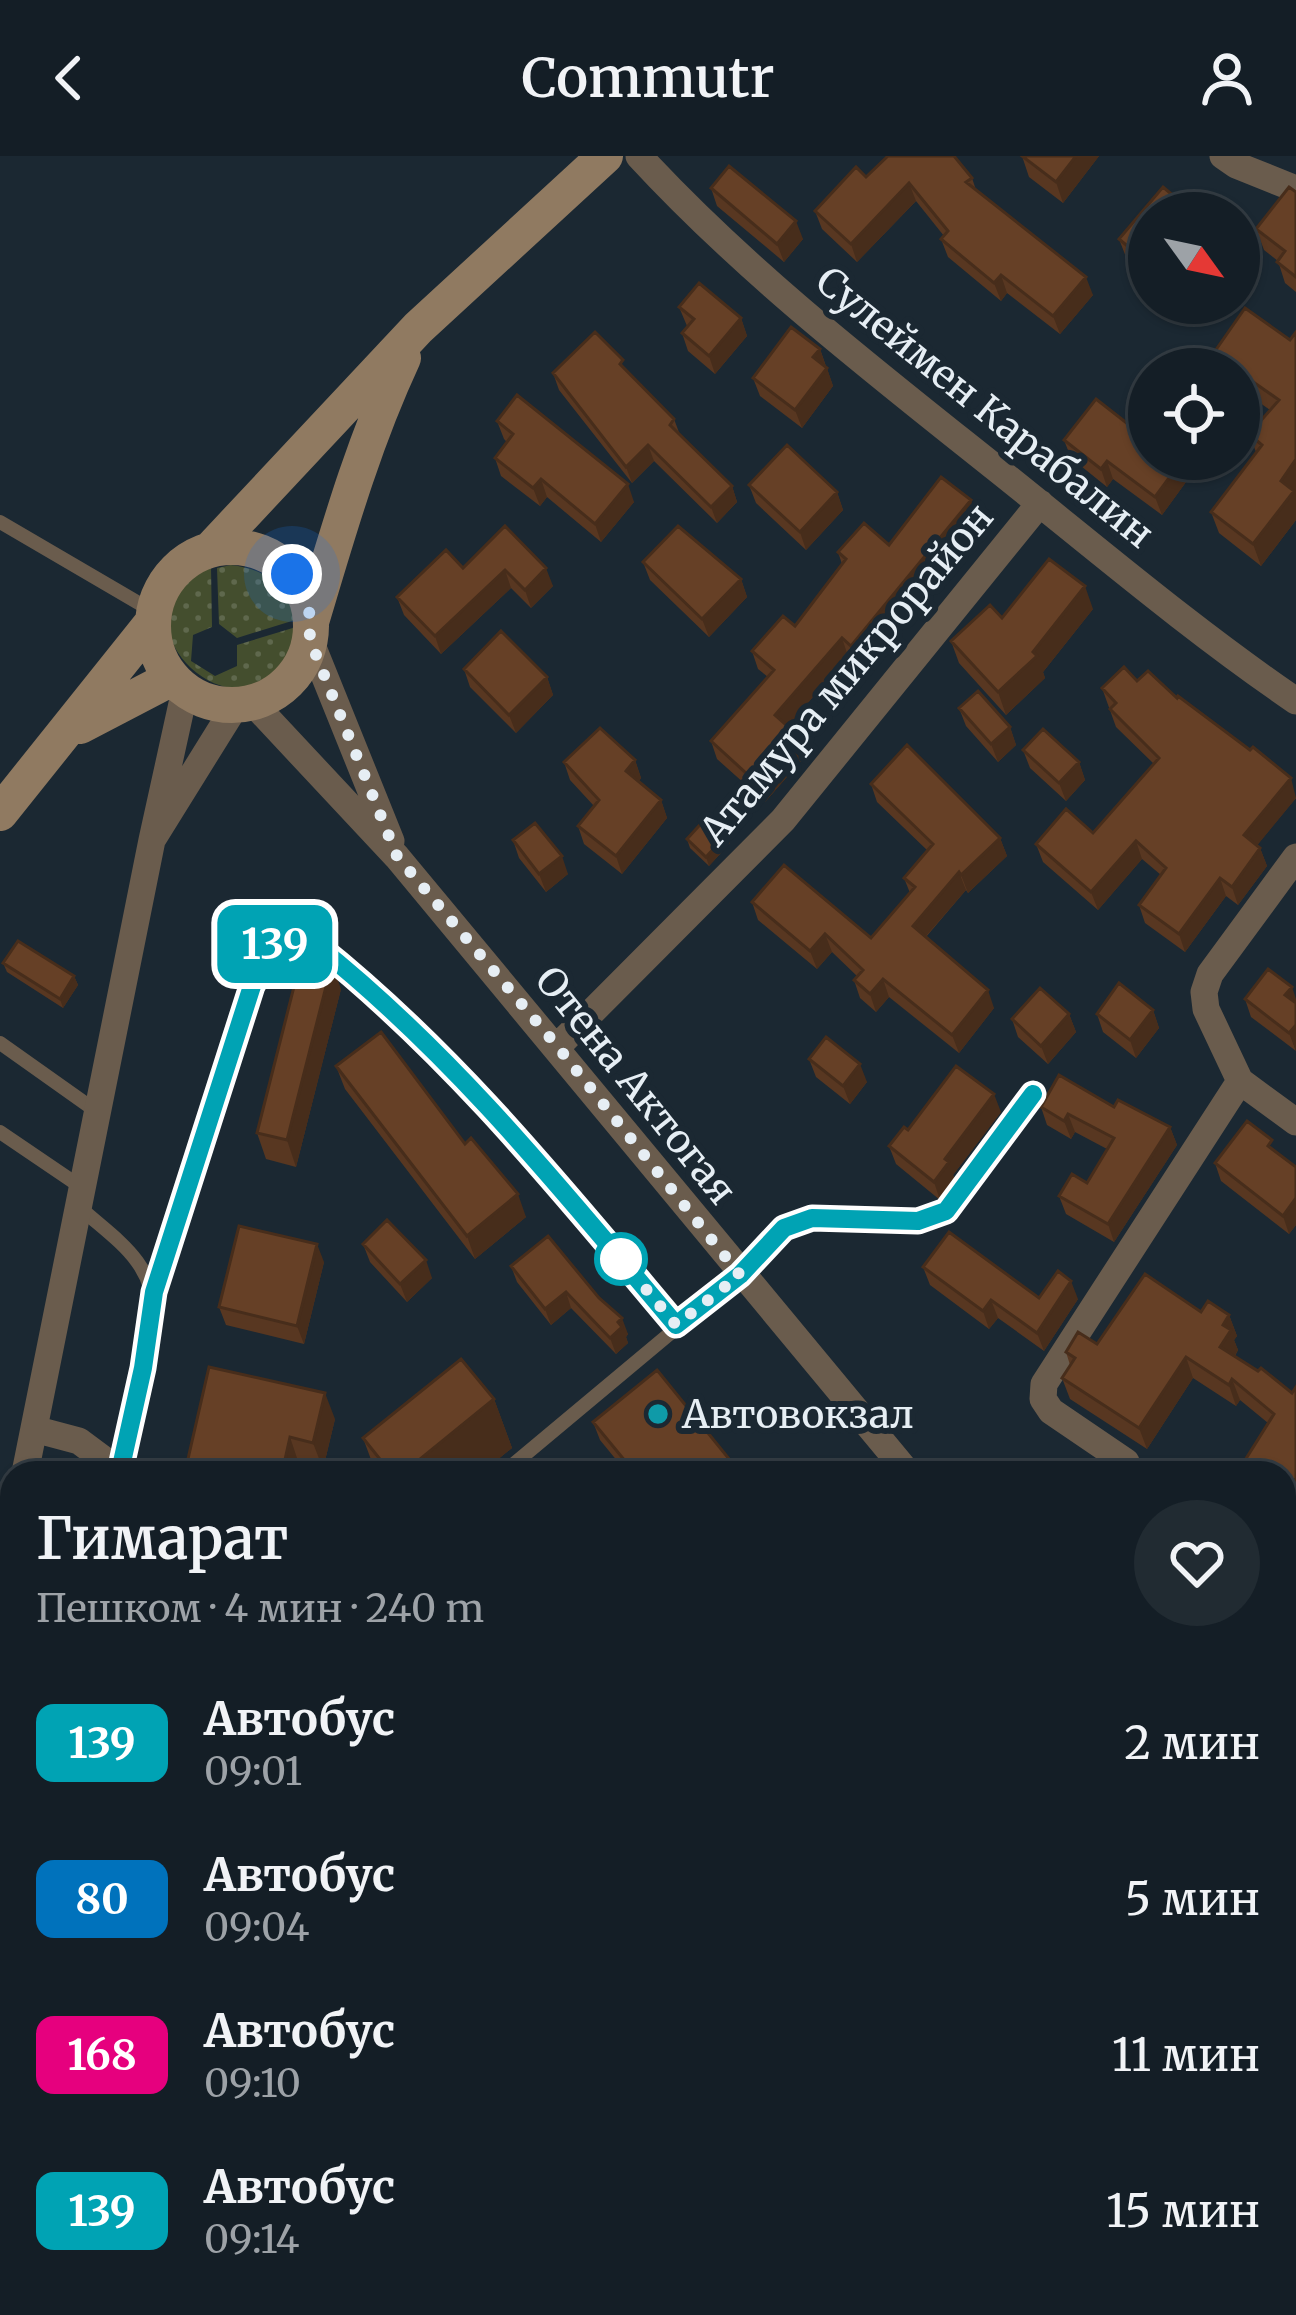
<!DOCTYPE html>
<html lang="ru">
<meta charset="utf-8">
<style>
:root{--surface:#141e26;--page:#212b32;--text:#f1f3f6;--muted:#9da2a7;--line:#333c43}
body{margin:0;font-family:Merriweather,serif;background:var(--page);color:var(--text);height:100vh;display:flex;flex-direction:column;font-size:45px;white-space:nowrap}
*{box-sizing:border-box;margin:0}
p{font-size:39px;color:var(--muted)}
.icon{flex:none;width:66px;height:66px;fill:none;stroke:currentColor;stroke-width:2;stroke-linecap:round;stroke-linejoin:round}
.map{position:relative;flex:1;overflow:hidden}
.side{position:absolute;left:0px;top:1305px;width:1296px;height:855px;display:flex;flex-direction:column;background:var(--surface);border-radius:36px 36px 0 0;box-shadow:0 3px 9px #0004,0 0 0 3px var(--line)}
.side>*{flex:none}
.badge{padding:0 24px;border-radius:18px;font-size:42px;line-height:78px}
.needle{width:78px;rotate:123deg}
.controls{position:absolute;left:1128px;top:36px;display:grid;gap:24px}
.controls a{display:grid;place-items:center;width:132px;height:132px;border-radius:50%;background:var(--surface);box-shadow:0 3px 9px #0004,0 0 0 3px var(--line);font-size:60px}
.you{position:absolute;width:60px;height:60px;margin:-30px;border:9px solid #fff;border-radius:50%;background:#1a73e8;box-shadow:0 0 0 18px #1a73e833}
.map>.badge{position:absolute;translate:-50% -50%;box-shadow:0 0 0 6px #fff}
.round{display:grid;place-items:center;flex:none;width:126px;height:126px;border-radius:63px;background:var(--page)}
.headline{display:flex;align-items:center;justify-content:space-between;height:204px;padding:0 36px}
h1{font-size:57px;font-weight:600;line-height:90px}
ul{padding:0;list-style:none}
li{display:flex;align-items:center;gap:36px;height:156px;padding:0 36px}
li div{flex:1}
li b{display:block;font-size:45px}
li em{font-style:normal}
li .badge{min-width:132px;font-weight:700;text-align:center}
header{display:flex;justify-content:space-between;align-items:center;height:156px;padding:0 36px;background:var(--surface);font-size:54px;font-weight:600}
.map>svg:first-child{display:block}
.grass{fill:url(#grass-dots)}
.lines{fill:none;stroke-linecap:round;stroke-linejoin:round}
.lane{stroke:#6a5c4d;stroke-width:14}
.street{stroke:#6a5c4d;stroke-width:27}
.secondary{stroke:#907a61;stroke-width:36}
.wall{fill:#583721}
.shaded-wall{fill:#472d1b}
.building{fill:#664026;stroke:#472d1b;stroke-width:3}
.line-casing{stroke:#fff;stroke-width:27}
.line{stroke:#00a3b4;stroke-width:18}
.walk{stroke:#e6eef4;stroke-width:12;stroke-dasharray:0 21.6}
.stop-dot{fill:#fff;stroke:#00a3b4;stroke-width:6}
.culture-dot{fill:#0f9aa8;stroke:#1b2832;stroke-width:4.5}
.labels{text-anchor:middle;stroke-width:12;stroke-linejoin:round;paint-order:stroke}
.street-label{font-size:39px;fill:#e6eef4;stroke:#1b2832}
.poi-label{font-size:39px;fill:#e6eef4;stroke:#1b2832;text-anchor:start}
</style>
<header><svg class="icon" aria-label="back" viewBox="0 0 24 24"><path d="M15 5l-7 7 7 7"/></svg>Commutr<svg class="icon" aria-label="person" viewBox="0 0 24 24"><circle cx="12" cy="8" r="4"/><path d="M4 21q1-7 8-7t8 7"/></svg></header>
<div class="map">
<svg width="1296" height="2159" viewBox="0 0 1296 2159">
<defs>
<pattern id="grass-dots" width="8" height="8" patternUnits="userSpaceOnUse" patternTransform="scale(3)"><rect width="8" height="8" fill="#444e2e"/><path d="M2 2h.1M6 6h.1" fill="none" stroke="#5f684d" stroke-width="1.8" stroke-linecap="round"/></pattern>
</defs>
<rect width="100%" height="100%" fill="#1b2832"/>
<path class="grass" d="M231 409C268 414 285 428 295 464L237 482 219 468 217 412Z
M211 411 212 471 193 479 191 505 215 520 237 510V489L296 471C271 615 86 470 211 411Z"/>
<g class="lines">
<path class="lane" d="M0 366 154 456
M0 887 96 955
M0 976 81 1031
M77 1049C114 1083 154 1104 154 1158L120 1315
M154 1136 252 830 275 788 288 780 317 789C454 899 563 1034 676 1169
M503 1317 740 1119 784 1073 812 1062 918 1065 946 1055 1033 938
M0 1670 12 1673
M0 1826 12 1828
M0 2153 31 2159
M131 2159 133 2148
M303 2159 305 2148"/>
<path class="street" d="M639 0C747 117 874 215 998 314 1097 393 1192 474 1296 545
M1223 0 1236 9 1296 33
M310 484 391 685
M185 534 152 684 236 549
M253 547 397 701 908 1317
M1296 701 1210 818 1204 836 1206 853 1240 925 1296 966
M557 891 783 664 1040 347
M34 1273 79 1285 122 1317
M1126 1306 1051 1255 1043 1243 1044 1228 1240 925
M25 1317 152 684
M0 1451 12 1388
M1284 1612 1296 1602
M1284 1639 1296 1643
M1284 1782 1296 1796
M1284 1872 1296 1864
M964 2148 973 2159
M410 2159 412 2148
M720 2159 722 2148
M933 2159 937 2148"/>
<path class="secondary" d="M153 470a79 79 0 1 1 158 0a79 79 0 1 1-158 0Z
M211 393 418 172 605 0
M311 466C338 376 363 288 403 202
M80 570 172 522
M0 657 152 467"/>
</g>
<path class="wall" d="M1022 0H1099L1063 47 1029 21Z
M866 21 972 22 976 34 1093 139 1060 178 1007 137 1001 145 948 101 941 83 944 80 916 45 857 106 822 73 815 55Z
M711 32 803 83 784 106 717 50Z
M1296 36V136L1285 127 1278 105 1264 94 1256 73Z
M1149 57V121L1126 101 1119 83Z
M679 151 741 162 747 180 715 218 688 195 682 177 687 170Z
M1296 176V364L1261 410 1219 377 1211 356 1256 296 1249 278 1270 254 1239 232V213H1219L1213 198 1290 184Z
M820 193 833 230 802 272 760 240 753 222Z
M553 217H628L674 263 680 279 732 330 737 346 717 367 654 305 632 327 559 234Z
M497 265 634 346 601 386 547 341 540 350 501 320 495 302 507 286 504 283Z
M1142 279 1202 304 1162 359 1113 323 1107 331 1071 302 1064 284Z
M749 329 837 336 843 354 806 394 756 347Z
M978 362 858 508 848 500 788 570 800 581 806 599 765 646 717 603 711 585 768 521 758 513 752 495 795 470 842 408 838 396 889 389Z
M505 370 553 430 531 452 511 432 441 498 404 459 397 441 463 412Z
M643 406 741 423 747 441 709 481 650 424Z
M1093 453 1043 516 1045 522 1006 559 959 507 951 485 1002 462Z
M464 513 547 521 553 539 516 577 470 531Z
M1137 525 1177 542 1296 642 1257 689 1260 692 1267 710 1238 749 1226 740 1185 796 1145 767 1139 749 1161 719 1142 703 1098 754 1043 706 1036 688 1093 677 1154 608 1116 571 1102 532Z
M959 552 1010 571 1016 589 998 606 966 570Z
M1023 594 1079 606 1085 624 1066 645 1030 612Z
M635 604 641 622 639 625 661 644 667 662 622 718 584 688 578 670 594 650 570 624 564 606Z
M871 628 1000 682 1007 700 968 737 966 734 926 781 994 852 959 897 889 841 876 856 860 842 854 824 857 820 832 796 817 813 758 764 752 746 871 782 910 737 904 722 928 695 877 646Z
M687 683 730 687 709 710 690 692Z
M513 684 568 718 546 736 519 702Z
M3 807 74 820 78 829 63 852 7 816Z
M1268 813 1296 895 1251 861 1245 843Z
M341 833 296 1011 266 1003 257 977Z
M1153 854 1159 872 1136 902 1103 876 1097 858Z
M1069 858 1076 876 1048 908 1018 881 1012 863Z
M809 903 867 926 850 948 816 921Z
M336 910 465 988 526 1061 475 1103 345 933Z
M1041 951H1114L1170 971 1177 989 1114 1086 1066 1058 1059 1040 1087 1027 1107 993 1075 976 1071 983 1047 969Z
M1001 956 953 1019 955 1024 940 1044 896 1008 889 990 908 974Z
M1277 996 1296 1011V1069L1289 1078 1221 1025 1215 1007Z
M548 1080 628 1178 626 1181 628 1187 616 1198 571 1152 551 1169 517 1126 511 1110Z
M363 1088 432 1122 407 1146 370 1106Z
M324 1106 304 1188 226 1169 219 1151Z
M923 1111 1039 1142 1078 1143 1044 1195 998 1162 989 1173 930 1129Z
M1201 1156 1229 1159 1237 1180 1234 1184 1238 1194 1235 1200 1292 1237 1268 1267 1240 1244 1236 1250 1193 1222 1147 1293 1070 1243 1062 1222 1070 1209 1066 1196 1097 1188Z
M494 1243 512 1292 481 1317H376L363 1282Z
M335 1263 323 1313 299 1308 297 1317 185 1316Z
M593 1266 738 1314 739 1317H627L600 1284Z
M238 2148H294L293 2159H242Z
M433 2148H474L472 2158Z
M1029 2148H1098L1102 2158 1037 2159Z"/>
<path class="shaded-wall" d="M1076 0H1099L1063 47 1056 26Z
M909 27 916 45 857 106 851 88Z
M796 65 803 83 784 106 777 88Z
M1001 119 1007 137 1001 145 994 127Z
M1086 121 1093 139 1060 178 1053 160Z
M741 162 747 180 715 218 709 200Z
M820 193 826 211 813 201Z
M827 212 833 230 802 272 795 254Z
M648 289 654 305 632 327 626 311Z
M1183 303 1202 304 1162 359 1155 341Z
M1296 303V364L1261 410 1253 388 1281 325Z
M1107 305 1113 323 1107 331 1101 313Z
M541 323 547 341 540 350 533 332Z
M628 328 634 346 601 386 595 368Z
M732 330 737 346 717 367 711 351Z
M837 336 843 354 806 394 800 376Z
M971 344 978 362 858 508 851 490Z
M546 412 553 430 531 452 525 434Z
M505 414 511 432 441 498 435 480Z
M741 423 747 441 709 481 702 463Z
M1085 430 1093 453 1043 516 1045 522 1006 559 998 536 1033 496Z
M842 482 848 500 782 577 775 559Z
M547 521 553 539 516 577 509 559Z
M1010 571 1016 589 998 606 991 588Z
M800 581 806 599 765 646 758 628Z
M635 604 641 622 633 633 626 615Z
M1079 606 1085 624 1066 645 1059 627Z
M1291 622 1296 642 1251 697 1244 679Z
M661 644 667 662 622 718 616 700Z
M727 678 730 687 709 710 706 701Z
M1000 682 1007 700 968 737 961 719Z
M1136 685 1142 703 1098 754 1091 736Z
M1260 692 1267 710 1238 749 1232 731Z
M562 700 568 718 546 736 539 718Z
M959 716 966 734 919 788 913 770Z
M1220 722 1226 740 1185 796 1179 778Z
M825 778 832 796 817 813 810 795Z
M332 807 341 833 296 1011 287 984Z
M74 820 78 829 63 852 60 843Z
M883 823 889 841 876 856 870 838Z
M1292 831 1296 843V852L1285 839Z
M988 834 994 852 959 897 952 879Z
M1153 854 1159 872 1136 902 1130 884Z
M1069 858 1076 876 1048 908 1041 890Z
M1296 869V895L1289 877Z
M860 908 867 926 850 948 843 930Z
M994 938 1001 956 953 1019 955 1024 940 1044 934 1026 945 1003Z
M1068 958 1075 976 1071 983 1064 965Z
M1170 971 1177 989 1114 1086 1108 1068Z
M518 1038 526 1061 475 1103 467 1080Z
M1296 1042V1069L1289 1078 1283 1060Z
M317 1088 324 1106 304 1188 297 1170Z
M426 1104 432 1122 407 1146 400 1128Z
M1071 1125 1078 1143 1044 1195 1037 1177Z
M566 1136 571 1152 551 1169 545 1153Z
M991 1144 998 1162 989 1173 983 1155Z
M1229 1159 1237 1180 1234 1184 1238 1194 1228 1211 1220 1191 1223 1169Z
M622 1162 628 1178 626 1181 628 1187 616 1198 610 1182Z
M1186 1201 1193 1222 1147 1293 1139 1272Z
M1232 1223 1240 1244 1236 1250 1229 1229Z
M325 1237 335 1263 323 1313 313 1287Z
M494 1243 512 1292 481 1317H403Z
M290 1281 299 1308 297 1317H282Z
M1296 1322V1354L1284 1374V1341Z
M1294 2005 1296 2026 1284 2036V2013Z
M1296 2129V2153L1290 2159H1265L1276 2148H1284V2140Z
M282 2148H294L293 2159H286Z
M821 2148H832L830 2159H818Z
M1085 2148H1098L1102 2158 1086 2159 1082 2150Z"/>
<path class="building" d="M888 0H954L972 22 966 26 1086 121 1053 160 1001 119 994 127 941 83 948 75 909 27 851 88 815 55 856 11 866 21Z
M1022 0H1076L1056 26Z
M729 10 796 65 777 88 711 32Z
M1163 31 1194 57H1149V108L1119 83Z
M1289 31 1296 36V121L1277 106 1285 95 1256 73Z
M699 127 741 162 709 200 682 177 694 163 679 151Z
M1245 152 1290 184 1296 176V303L1281 325 1294 335 1253 388 1211 356 1262 289 1249 278 1279 244 1239 216V213H1235L1213 198Z
M791 171 820 193 813 201 827 212 795 254 753 222Z
M595 176 623 204 620 208 674 263 670 269 732 330 711 351 648 289 626 311 553 217Z
M517 239 628 328 595 368 541 323 533 332 495 302 513 278 497 265Z
M1096 243 1142 279 1149 269V303H1183L1155 341 1107 305 1101 313 1064 284Z
M787 289 837 336 800 376 749 329Z
M941 321 971 344 851 490 842 482 775 559 800 581 758 628 711 585 774 514 752 495 783 460 795 470 846 403 838 396 864 367 889 389Z
M505 370 546 412 525 434 505 414 435 480 397 441 446 394 463 412Z
M678 370 741 423 702 463 643 406Z
M1049 403 1085 430 1033 496 1037 500 998 536 951 485 990 449 1002 462Z
M501 475 547 521 509 559 464 513Z
M1124 511 1137 525 1148 515 1177 542 1178 540 1250 594 1253 591 1291 622 1244 679 1260 692 1232 731 1220 722 1179 778 1139 749 1166 712 1136 685 1091 736 1036 688 1066 653 1093 677 1159 602 1110 553 1116 547 1102 532Z
M978 535 1010 571 991 588 959 552Z
M600 572 635 604 626 615 661 644 616 700 578 670 599 644 564 606Z
M1043 573 1079 606 1059 627 1023 594Z
M907 589 1000 682 961 719 959 716 913 770 988 834 952 879 883 823 870 838 854 824 863 814 825 778 810 795 752 746 784 709 871 782 915 731 904 722 933 688 871 628Z
M708 660 727 678 706 701 687 683Z
M535 667 562 700 539 718 513 684Z
M18 785 74 820 60 843 3 807Z
M302 799 332 807 287 984 257 977Z
M1268 813 1292 831 1285 839 1296 847V869L1289 877 1245 843Z
M1119 827 1153 854 1130 884 1097 858Z
M1040 832 1069 858 1041 890 1012 863Z
M381 876 465 988 471 982 518 1038 467 1080 336 910Z
M826 881 860 908 843 930 809 903Z
M956 910 994 938 945 1003 949 1006 934 1026 889 990 904 971 908 974Z
M1059 919 1114 951 1118 944 1170 971 1108 1068 1059 1040 1072 1018 1087 1027 1114 982 1068 958 1064 965 1041 951Z
M1247 965 1272 984 1268 990 1296 1011V1042L1283 1060 1215 1007Z
M387 1064 426 1104 400 1128 363 1088Z
M239 1070 317 1088 297 1170 219 1151Z
M949 1076 1039 1142 1058 1115 1071 1125 1037 1177 991 1144 983 1155 923 1111Z
M548 1080 599 1142 622 1162 618 1166 622 1171 610 1182 566 1136 545 1153 511 1110Z
M1145 1118 1201 1156 1208 1145 1229 1159 1223 1169 1231 1174 1220 1191 1258 1215 1261 1212 1292 1237 1296 1231V1322L1284 1341V1317H1237L1274 1258 1232 1223 1229 1229 1186 1201 1139 1272 1062 1222 1075 1202 1066 1196 1078 1176 1097 1188Z
M461 1203 494 1243 403 1317H391L363 1282Z
M209 1211 325 1237 313 1287 290 1281 282 1317 185 1316Z
M657 1214 738 1314 734 1317H635L593 1266Z
M1284 1992 1294 2005 1284 2013Z
M1296 2065V2129L1284 2140V2076Z
M534 2148H543L583 2159H531Z
M776 2148H821L818 2159H773Z
M1037 2148H1085L1082 2150 1090 2159H1045Z
M1143 2148H1200L1209 2159H1141L1148 2153Z
M1241 2148H1276L1266 2159H1228Z"/>
<g class="lines">
<defs>
<path id="line" d="M120 1315 143 1212 154 1136 252 830 274 788 288 781 316 789C454 899 563 1035 676 1169L740 1119 784 1072 812 1062 918 1065 946 1055 1033 938"/>
</defs>
<use href="#line" class="line-casing"/>
<use href="#line" class="line"/>
<path class="walk" d="M292 418 309 449 310 484 397 700 557 890 740 1119 676 1169 621 1103"/>
</g>
<circle class="stop-dot" cx="621" cy="1103" r="24"/>
<circle class="culture-dot" cx="658" cy="1258" r="12"/>
<g class="labels">
<g class="street-label">
<text transform="translate(985 251) rotate(39)" y="14">Сулеймен Карабалин</text>
<text transform="translate(846 518) rotate(-50)" y="14">Атамура микрорайон</text>
<text transform="translate(636 929) rotate(51)" y="14">Отена Актогая</text>
</g>
<g class="poi-label">
<text x="682" y="1272">Автовокзал</text>
</g>
</g>
</svg>
<div class="controls">
<a><svg class="needle" viewBox="-14 -14 28 28"><path d="M0-13l5 13h-10z" fill="#e53935"/><path d="M0 13l5-13h-10z" fill="#9da2a7"/></svg></a>
<a><svg class="icon" aria-label="locate" viewBox="0 0 24 24"><circle cx="12" cy="12" r="6"/><path d="M12 2v4M12 18v4M2 12h4M18 12h4"/></svg></a>
</div>
<div class="you" style="left:292px;top:418px"></div>
<b class="badge" style="left:275px;top:788px;background:#00a3b4;color:#fff">139</b>
<section class="side">
<div class="headline"><div><h1>Гимарат</h1><p>Пешком · 4 мин · 240 m</p></div><a class="round"><svg class="icon" aria-label="heart" viewBox="0 0 24 24"><path d="M12 20l-8-8c-3-5 5-10 8-4 3-6 11-1 8 4z"/></svg></a></div>
<ul>
<li><span class="badge" style="background:#00a3b4;color:#fff">139</span><div><b>Автобус</b><p>09:01</p></div><em>2 мин</em></li>
<li><span class="badge" style="background:#0072bc;color:#fff">80</span><div><b>Автобус</b><p>09:04</p></div><em>5 мин</em></li>
<li><span class="badge" style="background:#e6007e;color:#fff">168</span><div><b>Автобус</b><p>09:10</p></div><em>11 мин</em></li>
<li><span class="badge" style="background:#00a3b4;color:#fff">139</span><div><b>Автобус</b><p>09:14</p></div><em>15 мин</em></li>
</ul>
</section>
</div>
